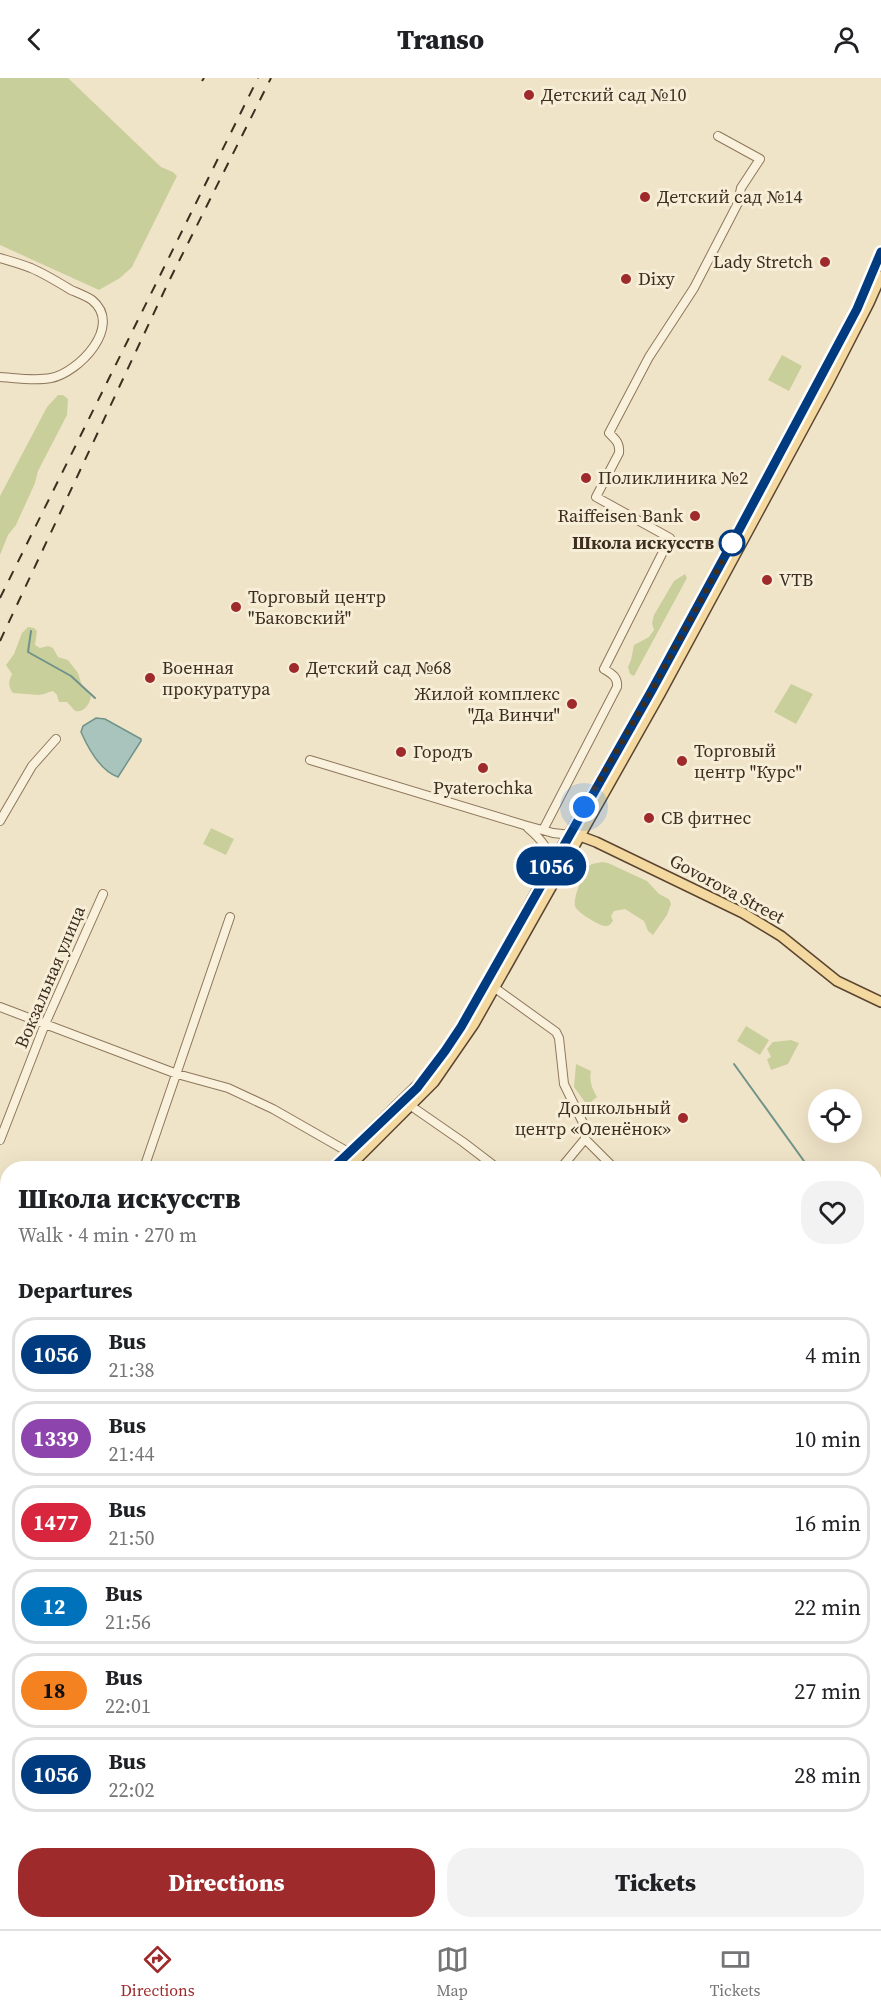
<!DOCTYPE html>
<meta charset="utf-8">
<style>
:root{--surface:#fff;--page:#f2f2f2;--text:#202124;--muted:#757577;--line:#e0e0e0;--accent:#9e2a2b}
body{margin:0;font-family:"Source Serif 4",serif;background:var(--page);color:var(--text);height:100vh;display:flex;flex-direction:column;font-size:22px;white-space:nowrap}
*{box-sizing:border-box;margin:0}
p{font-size:20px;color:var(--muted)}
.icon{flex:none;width:33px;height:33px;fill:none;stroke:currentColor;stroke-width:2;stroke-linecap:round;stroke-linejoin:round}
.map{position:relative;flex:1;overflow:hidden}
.side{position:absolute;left:0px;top:1083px;width:882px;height:768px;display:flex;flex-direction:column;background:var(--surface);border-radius:24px 24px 0 0;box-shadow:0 6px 24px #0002}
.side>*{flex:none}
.badge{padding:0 12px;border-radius:20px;font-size:21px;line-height:39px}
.tools{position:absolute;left:808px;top:1011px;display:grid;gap:12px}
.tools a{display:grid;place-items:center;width:54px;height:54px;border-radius:50%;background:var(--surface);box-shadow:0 6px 24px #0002;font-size:30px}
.you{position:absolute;width:30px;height:30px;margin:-15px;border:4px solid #fff;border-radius:50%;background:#1a73e8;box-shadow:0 0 0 9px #1a73e833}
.map>.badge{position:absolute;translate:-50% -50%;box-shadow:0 0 0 3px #fff}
h2{padding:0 18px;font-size:22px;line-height:54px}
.round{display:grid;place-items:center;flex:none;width:63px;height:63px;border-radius:24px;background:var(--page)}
.overview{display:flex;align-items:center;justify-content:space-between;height:102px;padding:0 18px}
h1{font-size:28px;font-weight:800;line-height:45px}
.primary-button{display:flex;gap:12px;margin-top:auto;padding:12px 18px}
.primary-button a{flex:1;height:69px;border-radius:24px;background:var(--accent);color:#fff;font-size:24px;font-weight:800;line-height:69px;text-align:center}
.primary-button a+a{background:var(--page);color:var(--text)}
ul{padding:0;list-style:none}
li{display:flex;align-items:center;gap:18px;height:75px;margin:0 12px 9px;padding:0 6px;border:3px solid var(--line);border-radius:24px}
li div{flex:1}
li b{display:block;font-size:22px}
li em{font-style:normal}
li .badge{min-width:66px;font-weight:700;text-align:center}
header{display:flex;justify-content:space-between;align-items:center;height:78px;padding:0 18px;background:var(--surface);font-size:27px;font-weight:800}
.menu{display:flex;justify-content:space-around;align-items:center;height:84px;border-top:2px solid var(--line);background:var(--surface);font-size:16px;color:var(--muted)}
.menu a{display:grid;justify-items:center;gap:3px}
.menu .selected{color:var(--accent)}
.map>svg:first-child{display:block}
.green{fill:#c9cf9b}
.water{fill:#a9c4bc;stroke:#6f938a;stroke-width:1.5}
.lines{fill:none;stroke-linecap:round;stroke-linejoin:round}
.stream{stroke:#6f938a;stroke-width:2}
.minor-casing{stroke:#8d765c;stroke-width:10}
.major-casing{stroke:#5b4430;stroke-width:12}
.minor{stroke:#faf1dc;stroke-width:8}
.major{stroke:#f3d9a0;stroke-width:9}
.rail{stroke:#3d2e20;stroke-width:2;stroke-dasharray:10 10;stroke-linecap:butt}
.line-casing{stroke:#fff;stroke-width:14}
.line{stroke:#003b80;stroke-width:9}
.walk{stroke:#3d2e20;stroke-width:6;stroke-dasharray:0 10.8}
.poi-dot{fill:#9e2a2b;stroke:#f7eed8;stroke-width:2}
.stop-dot{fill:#fff;stroke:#003b80;stroke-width:3}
.labels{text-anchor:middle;stroke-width:6;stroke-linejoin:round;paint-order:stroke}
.poi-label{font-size:18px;fill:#3d2e20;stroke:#f7eed8;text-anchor:start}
.stop-label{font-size:18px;font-weight:bold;fill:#3d2e20;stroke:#f7eed8;text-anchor:end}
.street-label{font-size:18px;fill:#3d2e20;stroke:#f7eed8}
</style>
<header><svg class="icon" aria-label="back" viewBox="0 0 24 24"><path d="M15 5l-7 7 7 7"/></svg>Transo<svg class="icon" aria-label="person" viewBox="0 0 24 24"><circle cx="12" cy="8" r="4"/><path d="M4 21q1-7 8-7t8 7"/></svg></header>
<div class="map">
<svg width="881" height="1851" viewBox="0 0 881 1851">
<rect width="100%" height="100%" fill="#f0e4c8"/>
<path class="green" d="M0 0H68L161 89 173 94 177 98 132 189 120 200 99 212 0 167Z
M782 277 802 288 789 313 768 302Z
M58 317H63L68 321 67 337 38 393 35 405 16 447 8 457 0 477V418L47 329Z
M685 496 687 500 634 598 630 596 628 589 631 582 634 567 649 559 654 552 652 545 654 537 674 503Z
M28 549 34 550 37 553 35 567 40 570 48 568 53 570 58 579 68 582 78 595 82 608 91 618C90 626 84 635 75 633L67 624H59L57 617 53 613C48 614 43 617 38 617 30 616 22 616 13 615 7 607 9 603 12 596L6 587 14 576 22 555Z
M791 606 813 616 796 646 774 634Z
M211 750 234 761 226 777 203 766Z
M602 784 608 785 647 803 659 816 669 821 671 826 667 837 653 857 648 853 644 843 625 831 614 833 611 838 613 843C610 846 610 848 605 848 600 848 576 834 575 828 573 821 583 793 589 788 592 785 598 785 602 784Z
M746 948 769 962 760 977 737 963Z
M791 962 799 965 788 986 771 992 767 981 771 979 767 971 773 964Z
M576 986 591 993C589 1003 592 1010 597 1019L587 1027 574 1009Z
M881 1173V1612L875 1623 874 1175Z
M881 1632V1851H748L752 1844H874V1643Z
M0 1751 7 1756 8 1844H48L49 1851H0Z
M685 1844H742L738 1851H698Z"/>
<path class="water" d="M96 640 105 641 141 661V663L118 699C101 693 88 670 81 654L83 648Z"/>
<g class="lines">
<path class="stream" d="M31 553 28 574 71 598 95 620
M734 986 809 1090"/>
<defs>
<path id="minor" d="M0 180C10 183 21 186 31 190 45 196 58 204 71 212 78 215 86 218 92 222 124 248 78 295 51 300 35 303 16 300 0 299
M310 682 524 747 553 755 580 758
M0 743 32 688 56 661
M528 750C542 762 550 771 550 790
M543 752 617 609C618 599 612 596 604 591L670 460 596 419 619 375C620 365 616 362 609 355L649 279 694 210 738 125 741 110 760 81 718 58
M495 910 556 954 559 960 564 1006 586 1051 585 1061
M0 929 177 996 228 1010 273 1031 350 1075
M411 1028 463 1064 497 1090
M585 1061 614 1090
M0 1062 45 946 103 816
M144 1090 230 839
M561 1090 585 1061
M874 1234 877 1229
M874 1311 881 1313
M874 1361 881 1350
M0 1406 8 1388
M874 1427 881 1430
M874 1488 881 1477
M0 1536 8 1538
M874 1590 881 1593
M874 1632 881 1621
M328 1844 341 1851
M673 1844 686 1851
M388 1851 392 1844
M450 1851 454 1844
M543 1851 552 1844
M742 1851 746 1844"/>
<path id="major" d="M580 758 596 764 743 835 781 858 837 903 881 924
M333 1090 427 998 445 973 481 916 541 805 652 612 820 302 857 231 881 174
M348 1090 434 1004 474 946 660 616 828 305 869 225 881 198
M83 1851V1844
M94 1851V1844"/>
</defs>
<use href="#minor" class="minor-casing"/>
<use href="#major" class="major-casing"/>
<use href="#minor" class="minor"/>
<use href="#major" class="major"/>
<path class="rail" d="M202 3 204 0
M0 520 258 0
M0 563 168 205 271 0"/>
</g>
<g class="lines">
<defs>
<path id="line" d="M333 1090 417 1010 445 973 461 949 652 612 732 465 857 231 881 174"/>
</defs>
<use href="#line" class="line-casing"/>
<use href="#line" class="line"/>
<path class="walk" d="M584 729 652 612 732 465"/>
</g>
<g class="poi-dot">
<circle cx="529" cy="17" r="6"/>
<circle cx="645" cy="119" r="6"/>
<circle cx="825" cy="184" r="6"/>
<circle cx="626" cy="201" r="6"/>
<circle cx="586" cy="400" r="6"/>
<circle cx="695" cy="438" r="6"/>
<circle cx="767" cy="502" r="6"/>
<circle cx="236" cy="529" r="6"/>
<circle cx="294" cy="590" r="6"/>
<circle cx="150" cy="600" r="6"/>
<circle cx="572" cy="626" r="6"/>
<circle cx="401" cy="674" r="6"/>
<circle cx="682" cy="683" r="6"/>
<circle cx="483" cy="690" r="6"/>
<circle cx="649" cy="740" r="6"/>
<circle cx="683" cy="1040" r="6"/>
</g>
<circle class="stop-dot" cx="732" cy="465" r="12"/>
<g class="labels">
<g class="poi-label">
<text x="541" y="23">Детский сад №10</text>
<text x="657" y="125">Детский сад №14</text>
<text x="813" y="190" text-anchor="end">Lady Stretch</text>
<text x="638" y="207">Dixy</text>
<text x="598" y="406">Поликлиника №2</text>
<text x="683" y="444" text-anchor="end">Raiffeisen Bank</text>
<text x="779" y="508">VTB</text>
<text x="248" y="525">Торговый центр<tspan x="248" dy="21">"Баковский"</tspan></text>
<text x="162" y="596">Военная<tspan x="162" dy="21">прокуратура</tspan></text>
<text x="306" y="596">Детский сад №68</text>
<text x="560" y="622" text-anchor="end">Жилой комплекс<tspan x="560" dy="21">"Да Винчи"</tspan></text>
<text x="694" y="679">Торговый<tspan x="694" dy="21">центр "Курс"</tspan></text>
<text x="413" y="680">Городъ</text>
<text x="483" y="716" text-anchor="middle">Pyaterochka</text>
<text x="661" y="746">СВ фитнес</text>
<text x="671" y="1036" text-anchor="end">Дошкольный<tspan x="671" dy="21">центр «Оленёнок»</tspan></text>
</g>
<g class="stop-label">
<text x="714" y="471">Школа искусств</text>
</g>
<g class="street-label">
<text transform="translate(727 811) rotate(28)" y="6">Govorova Street</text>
<text transform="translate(50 899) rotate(-67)" y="6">Вокзальная улица</text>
</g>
</g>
</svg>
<div class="tools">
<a><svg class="icon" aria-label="locate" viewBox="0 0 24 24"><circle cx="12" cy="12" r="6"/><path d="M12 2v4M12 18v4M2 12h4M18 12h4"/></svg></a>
</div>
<div class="you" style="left:584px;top:729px"></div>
<b class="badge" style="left:551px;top:788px;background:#003b80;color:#fff">1056</b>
<section class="side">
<div class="overview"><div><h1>Школа искусств</h1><p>Walk · 4 min · 270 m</p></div><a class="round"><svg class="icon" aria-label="heart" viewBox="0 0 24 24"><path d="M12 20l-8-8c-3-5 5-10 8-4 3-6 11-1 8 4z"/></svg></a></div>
<h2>Departures</h2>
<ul>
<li><span class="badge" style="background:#003b80;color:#fff">1056</span><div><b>Bus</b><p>21:38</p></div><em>4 min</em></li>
<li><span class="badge" style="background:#8e44ad;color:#fff">1339</span><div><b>Bus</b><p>21:44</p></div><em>10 min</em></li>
<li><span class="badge" style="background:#d7263d;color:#fff">1477</span><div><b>Bus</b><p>21:50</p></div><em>16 min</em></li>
<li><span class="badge" style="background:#0072bc;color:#fff">12</span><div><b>Bus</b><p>21:56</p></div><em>22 min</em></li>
<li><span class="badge" style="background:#f58220;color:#111">18</span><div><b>Bus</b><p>22:01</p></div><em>27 min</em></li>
<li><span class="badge" style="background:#003b80;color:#fff">1056</span><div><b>Bus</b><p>22:02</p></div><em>28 min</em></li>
</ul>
<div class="primary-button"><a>Directions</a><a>Tickets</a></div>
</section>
</div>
<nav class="menu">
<a class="selected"><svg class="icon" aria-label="directions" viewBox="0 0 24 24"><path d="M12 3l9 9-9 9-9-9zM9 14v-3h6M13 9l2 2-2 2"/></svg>Directions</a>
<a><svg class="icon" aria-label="map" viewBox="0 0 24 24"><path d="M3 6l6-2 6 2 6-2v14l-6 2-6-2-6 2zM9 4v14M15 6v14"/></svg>Map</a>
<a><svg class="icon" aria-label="tickets" viewBox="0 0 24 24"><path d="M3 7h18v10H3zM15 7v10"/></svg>Tickets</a>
</nav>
